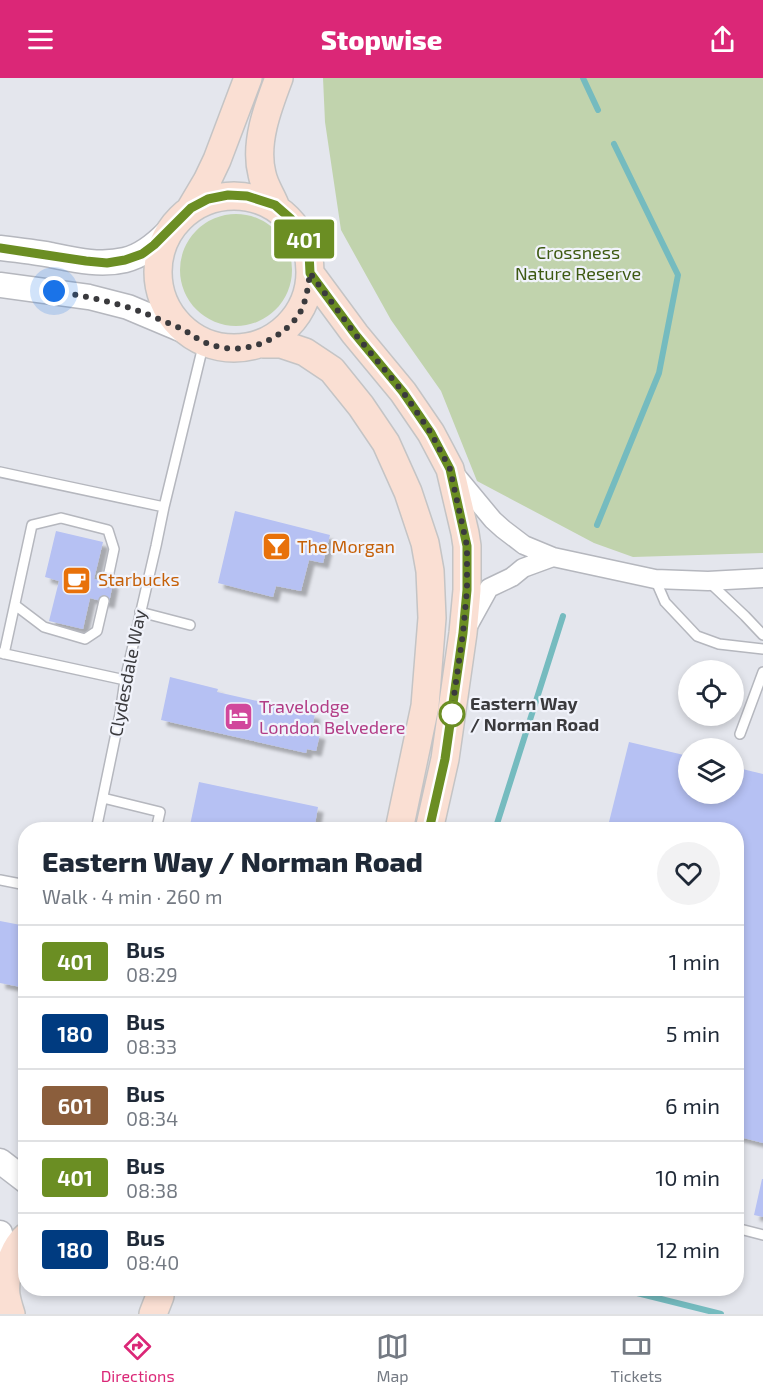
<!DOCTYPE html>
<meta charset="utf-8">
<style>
:root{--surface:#fff;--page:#f2f2f3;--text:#1f2937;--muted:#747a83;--line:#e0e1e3;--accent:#db2777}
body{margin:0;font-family:"Exo 2",sans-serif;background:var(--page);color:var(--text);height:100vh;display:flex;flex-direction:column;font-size:22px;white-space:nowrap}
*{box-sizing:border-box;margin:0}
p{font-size:20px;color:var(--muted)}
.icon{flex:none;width:33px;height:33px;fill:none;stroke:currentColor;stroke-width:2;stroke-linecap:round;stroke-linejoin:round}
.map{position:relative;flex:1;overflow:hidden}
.sheet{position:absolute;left:18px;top:744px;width:726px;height:474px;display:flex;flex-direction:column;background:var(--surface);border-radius:24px;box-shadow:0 3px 9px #0003}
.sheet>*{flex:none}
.badge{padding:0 12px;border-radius:4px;font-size:21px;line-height:39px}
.buttons{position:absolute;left:678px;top:582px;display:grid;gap:12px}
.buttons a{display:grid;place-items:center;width:66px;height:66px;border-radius:50%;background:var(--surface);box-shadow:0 3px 9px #0003;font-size:30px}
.you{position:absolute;width:30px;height:30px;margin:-15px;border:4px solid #fff;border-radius:50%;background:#1a73e8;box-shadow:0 0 0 9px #1a73e833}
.map>.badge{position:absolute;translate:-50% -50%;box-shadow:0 0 0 3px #fff}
.round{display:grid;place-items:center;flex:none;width:63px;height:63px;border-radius:32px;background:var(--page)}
.headline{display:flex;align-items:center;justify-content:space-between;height:102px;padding:0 24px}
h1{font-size:28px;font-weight:800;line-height:45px}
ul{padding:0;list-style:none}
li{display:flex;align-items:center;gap:18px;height:72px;padding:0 24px;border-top:2px solid var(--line)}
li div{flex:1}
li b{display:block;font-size:22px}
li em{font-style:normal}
li .badge{min-width:66px;font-weight:700;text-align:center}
header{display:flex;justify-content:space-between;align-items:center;height:78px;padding:0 24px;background:var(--accent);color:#fff;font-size:27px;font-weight:800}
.menu{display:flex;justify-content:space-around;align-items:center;height:84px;border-top:2px solid var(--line);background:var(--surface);font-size:16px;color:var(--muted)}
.menu a{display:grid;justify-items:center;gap:3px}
.menu .active{color:var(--accent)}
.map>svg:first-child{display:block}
.green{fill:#c1d3ad}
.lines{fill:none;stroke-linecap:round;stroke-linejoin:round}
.stream{stroke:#75bbbf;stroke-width:6}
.building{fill:#b6c1f3;filter:url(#shadow)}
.lane-casing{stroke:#b5b7be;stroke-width:12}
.street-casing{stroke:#b5b7be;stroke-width:21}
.secondary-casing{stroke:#b5b7be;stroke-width:27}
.primary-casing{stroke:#c4c4c5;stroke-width:30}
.lane{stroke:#fff;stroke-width:9}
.street{stroke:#fff;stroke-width:18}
.secondary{stroke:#fff;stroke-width:24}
.primary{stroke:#fadfd3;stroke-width:27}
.line-casing{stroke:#fff;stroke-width:14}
.line{stroke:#6b8e23;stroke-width:9}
.walk{stroke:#3a3a3d;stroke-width:6;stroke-dasharray:0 10.8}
.stop-dot{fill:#fff;stroke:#6b8e23;stroke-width:3}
.labels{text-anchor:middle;stroke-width:4.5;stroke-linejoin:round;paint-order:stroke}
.park-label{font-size:18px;fill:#3d5912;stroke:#f1f3fb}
.food-label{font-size:18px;fill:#c56008;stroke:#f1f3fb;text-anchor:start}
.street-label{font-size:18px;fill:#3a3a3d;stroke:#f1f3fb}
.stop-label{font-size:18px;font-weight:bold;fill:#3a3a3d;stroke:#f1f3fb;text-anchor:start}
.hotel-label{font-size:18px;fill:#b23c85;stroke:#f1f3fb;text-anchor:start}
</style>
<header><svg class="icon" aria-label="menu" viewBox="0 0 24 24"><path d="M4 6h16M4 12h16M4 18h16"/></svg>Stopwise<svg class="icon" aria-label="share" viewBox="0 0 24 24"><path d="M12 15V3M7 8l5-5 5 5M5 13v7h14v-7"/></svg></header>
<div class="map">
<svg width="763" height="1236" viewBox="0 0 763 1236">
<defs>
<filter id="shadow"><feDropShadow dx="5.5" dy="5.5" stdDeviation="1.5" flood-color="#0004"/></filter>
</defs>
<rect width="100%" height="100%" fill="#e4e6ed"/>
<path class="green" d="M323 0H763V475L633 479 594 465 477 403 441 313 391 242 341 152 325 44Z
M180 192a56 56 0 1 1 112 0a56 56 0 1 1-112 0Z"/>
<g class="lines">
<path class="stream" d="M583 0 598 32
M597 447 659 295 678 197 614 66
M495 752 563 538
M617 1210 721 1236"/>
</g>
<path class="building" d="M235 433 330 457 323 485 309 482 301 513 276 508 273 519 218 505Z
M56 453 103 464 94 501 113 505 109 525 90 520 83 551 49 543 59 503 45 499Z
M170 599 218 611 217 614 315 636 311 654 320 656 316 673 307 671 306 675 161 642Z
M629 664 688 678V716H734V689L763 696V1065L736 1058V752H607Z
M199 704 318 729 314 752H189Z
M0 843 26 848V910L0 905Z
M762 1101H763V1139L754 1137Z"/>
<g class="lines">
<defs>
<path id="lane" d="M0 394 164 429
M655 501 665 524 697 558 719 566 763 571
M710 505 745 538 763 557
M15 527 44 549 85 561 97 553 104 523
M140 534 190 547
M1 575 125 602
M4 576 32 447 61 440 108 452 114 471 107 504
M740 656 763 594
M103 720 160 734 156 752
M96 752 120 636 125 602 156 468 164 429 204 264
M0 802 26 807
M736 1150 763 1157"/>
<path id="street" d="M454 395 493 442 503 451 524 467 553 479 655 501 708 503 763 500
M468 548 489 510 512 499 523 490 553 479"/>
<path id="secondary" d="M0 170C17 172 34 174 51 177 75 182 100 188 125 182 142 178 155 167 167 155
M0 207 89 219 128 229 185 253
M0 1083 26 1103
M0 1155 8 1190"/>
<path id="primary" d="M158 194a76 76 0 1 1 152 0a76 76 0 1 1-152 0Z
M275 127C271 117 264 107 262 96 254 65 268 29 279 0
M191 130 207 103 217 82 248 0
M310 195 355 256 403 314 431 355 450 391 465 455 467 468V512L463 555 445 681 429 752
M263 266H281L305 274 332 292 361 328 386 365 408 414 425 465 430 493 432 540 425 628 399 752
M11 1236C9 1230 7 1223 6 1217 4 1200 12 1171 26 1159
M153 1236 160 1218V1210"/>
</defs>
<use href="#lane" class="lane-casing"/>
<use href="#street" class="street-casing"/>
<use href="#secondary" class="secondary-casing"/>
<use href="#primary" class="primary-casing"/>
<use href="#lane" class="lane"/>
<use href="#street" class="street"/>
<use href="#secondary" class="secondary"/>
<use href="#primary" class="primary"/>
</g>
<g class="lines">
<defs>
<path id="line" d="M0 170 86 183 107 185 125 182 142 176 154 167 191 130 208 121 228 117 247 118 275 127 291 141 302 158 309 174 310 195 355 256 403 314 431 355 450 391 467 468V512L463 555 445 681 429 752"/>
</defs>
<use href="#line" class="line-casing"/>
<use href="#line" class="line"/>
<path class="walk" d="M54 213C84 218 114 224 142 234 156 240 171 246 184 252 191 256 197 261 204 264 237 279 276 267 298 238 306 226 308 209 310 195L355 256 403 314 431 355 450 391 467 468V512L463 555 451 639 452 636"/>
</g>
<defs>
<symbol id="bar-square" viewBox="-11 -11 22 22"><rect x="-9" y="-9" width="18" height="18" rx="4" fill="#e8710a" stroke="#f1f3fb"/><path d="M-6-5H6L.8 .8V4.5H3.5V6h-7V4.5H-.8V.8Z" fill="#fff"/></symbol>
<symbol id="cafe-square" viewBox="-11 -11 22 22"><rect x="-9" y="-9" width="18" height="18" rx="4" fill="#e8710a" stroke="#f1f3fb"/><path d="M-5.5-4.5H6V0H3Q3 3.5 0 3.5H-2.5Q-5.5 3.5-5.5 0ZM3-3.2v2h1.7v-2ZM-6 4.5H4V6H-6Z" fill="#fff"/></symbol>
<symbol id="hotel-square" viewBox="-11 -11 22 22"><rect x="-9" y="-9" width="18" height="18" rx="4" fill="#d1479c" stroke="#f1f3fb"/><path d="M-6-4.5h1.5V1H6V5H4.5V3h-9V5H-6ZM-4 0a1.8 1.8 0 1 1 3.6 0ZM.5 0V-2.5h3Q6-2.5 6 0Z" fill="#fff"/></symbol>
</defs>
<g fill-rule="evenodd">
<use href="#bar-square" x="260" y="452" width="33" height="33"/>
<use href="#cafe-square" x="60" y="486" width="33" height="33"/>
<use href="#hotel-square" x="222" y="622" width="33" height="33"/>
</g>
<circle class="stop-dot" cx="452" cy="636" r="12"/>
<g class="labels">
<g class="park-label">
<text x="578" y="181">Crossness<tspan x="578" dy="21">Nature Reserve</tspan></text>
</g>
<g class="food-label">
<text x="297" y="475">The Morgan</text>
<text x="98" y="508">Starbucks</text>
</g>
<g class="street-label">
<text transform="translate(128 595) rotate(-79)" y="6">Clydesdale Way</text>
</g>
<g class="stop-label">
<text x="470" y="632">Eastern Way<tspan x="470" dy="21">/ Norman Road</tspan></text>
</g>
<g class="hotel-label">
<text x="259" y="635">Travelodge<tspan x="259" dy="21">London Belvedere</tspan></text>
</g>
</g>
</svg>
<div class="buttons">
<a><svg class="icon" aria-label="locate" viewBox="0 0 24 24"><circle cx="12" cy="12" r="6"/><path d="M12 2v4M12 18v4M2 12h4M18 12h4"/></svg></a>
<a><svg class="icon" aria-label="layers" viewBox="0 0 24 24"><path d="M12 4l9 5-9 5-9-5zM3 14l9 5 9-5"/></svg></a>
</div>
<div class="you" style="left:54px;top:213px"></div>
<b class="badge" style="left:304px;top:161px;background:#6b8e23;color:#fff">401</b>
<section class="sheet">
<div class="headline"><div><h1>Eastern Way / Norman Road</h1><p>Walk · 4 min · 260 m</p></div><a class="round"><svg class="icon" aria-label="heart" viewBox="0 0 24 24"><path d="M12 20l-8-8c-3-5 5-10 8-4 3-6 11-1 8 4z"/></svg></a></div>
<ul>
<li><span class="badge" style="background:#6b8e23;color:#fff">401</span><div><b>Bus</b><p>08:29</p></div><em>1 min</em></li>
<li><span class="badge" style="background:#003b80;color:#fff">180</span><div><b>Bus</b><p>08:33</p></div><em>5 min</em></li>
<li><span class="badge" style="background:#8b5e3c;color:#fff">601</span><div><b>Bus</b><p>08:34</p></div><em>6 min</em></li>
<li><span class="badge" style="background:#6b8e23;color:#fff">401</span><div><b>Bus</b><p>08:38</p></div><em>10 min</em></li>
<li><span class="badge" style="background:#003b80;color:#fff">180</span><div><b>Bus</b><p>08:40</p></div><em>12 min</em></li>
</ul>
</section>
</div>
<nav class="menu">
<a class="active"><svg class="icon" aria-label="directions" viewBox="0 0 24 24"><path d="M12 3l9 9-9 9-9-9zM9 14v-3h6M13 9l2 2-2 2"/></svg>Directions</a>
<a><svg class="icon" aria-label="map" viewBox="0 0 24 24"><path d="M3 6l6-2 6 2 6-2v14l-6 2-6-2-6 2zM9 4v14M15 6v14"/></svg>Map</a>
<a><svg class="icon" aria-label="tickets" viewBox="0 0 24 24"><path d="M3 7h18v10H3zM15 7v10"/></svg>Tickets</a>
</nav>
